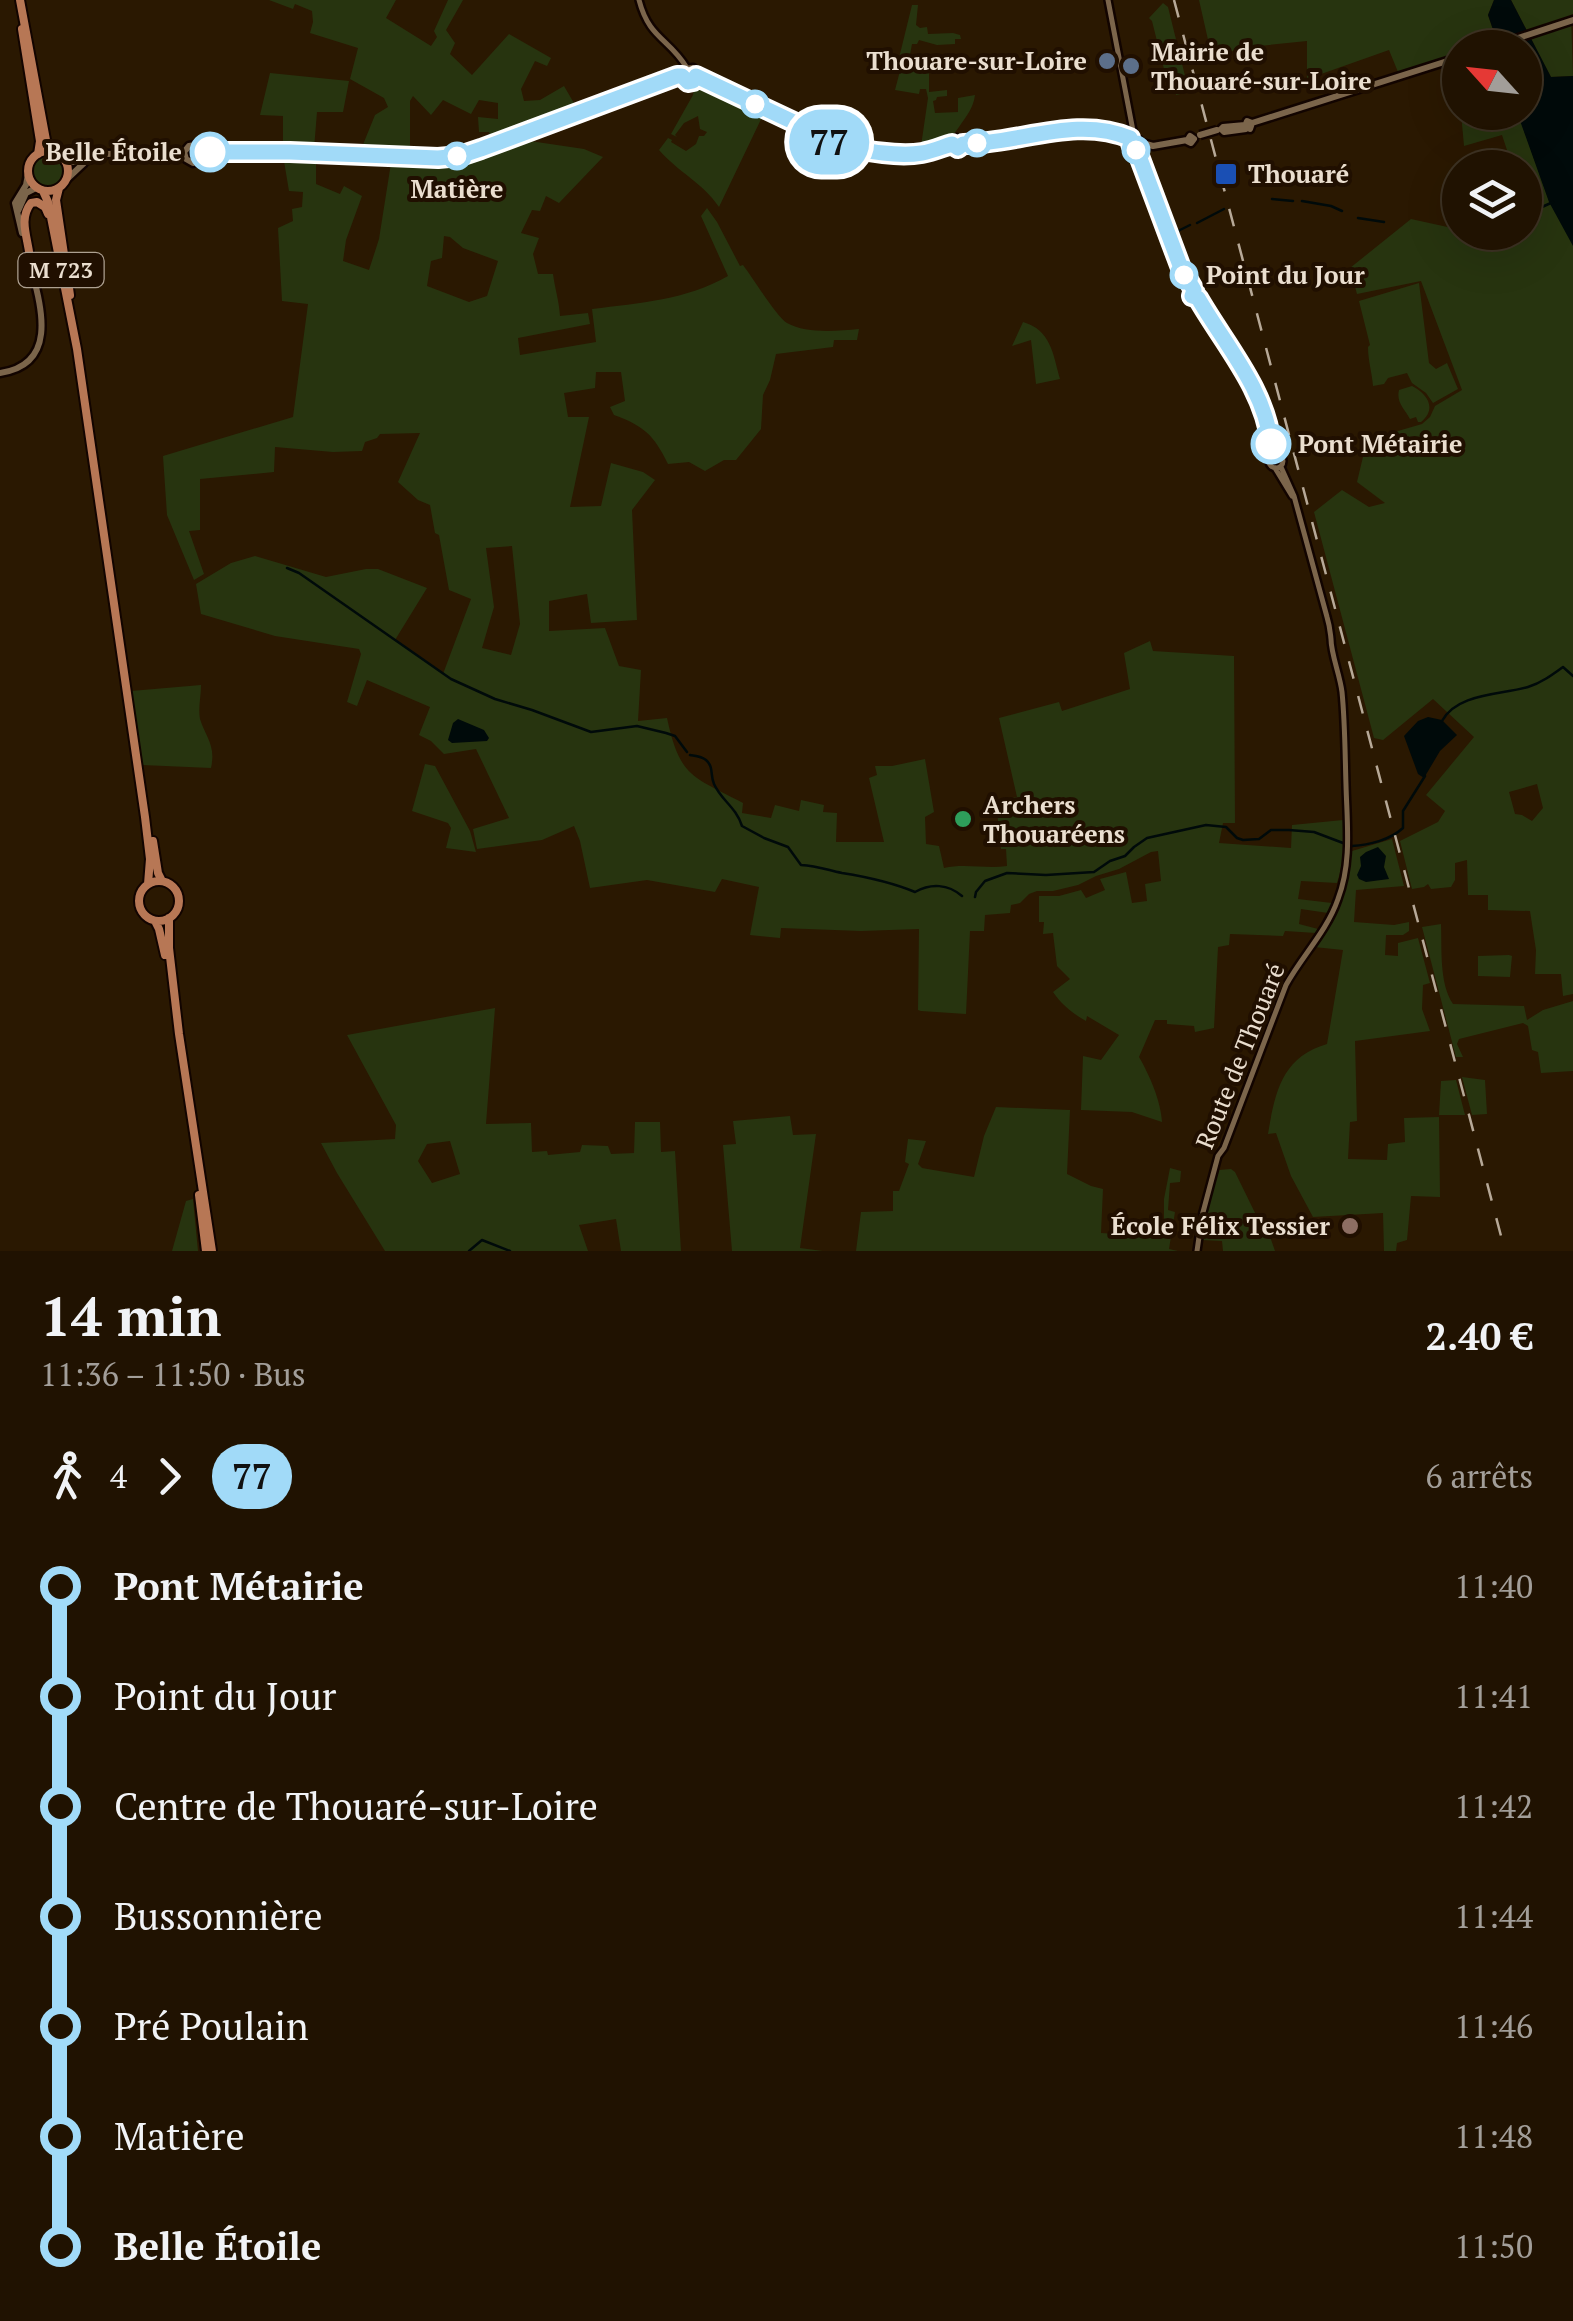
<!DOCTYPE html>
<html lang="fr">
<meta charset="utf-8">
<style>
:root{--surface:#201201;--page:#2d2010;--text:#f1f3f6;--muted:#a29e99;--line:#3d3223}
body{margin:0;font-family:"PT Serif",serif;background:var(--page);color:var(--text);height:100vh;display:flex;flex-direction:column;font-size:38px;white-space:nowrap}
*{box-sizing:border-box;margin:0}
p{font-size:32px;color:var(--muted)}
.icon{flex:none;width:55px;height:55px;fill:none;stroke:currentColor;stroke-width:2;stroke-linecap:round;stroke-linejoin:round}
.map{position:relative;height:1251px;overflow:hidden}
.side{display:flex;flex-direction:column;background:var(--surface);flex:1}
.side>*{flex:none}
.badge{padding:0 20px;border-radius:32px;font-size:35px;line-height:65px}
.needle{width:65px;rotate:297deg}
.fabs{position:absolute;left:1442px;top:30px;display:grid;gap:20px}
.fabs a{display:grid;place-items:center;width:100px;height:100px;border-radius:50%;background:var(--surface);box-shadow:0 10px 40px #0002,0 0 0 2px var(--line);font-size:50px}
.map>.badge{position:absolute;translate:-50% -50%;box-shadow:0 0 0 5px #fff}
.legs{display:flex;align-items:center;gap:15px;height:110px;padding:0 40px;font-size:32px}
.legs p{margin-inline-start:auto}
.head{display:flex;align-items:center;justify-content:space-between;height:170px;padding:0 40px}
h1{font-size:55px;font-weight:700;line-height:75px}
ul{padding:0 40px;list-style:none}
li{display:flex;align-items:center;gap:35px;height:110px;font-size:38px}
li i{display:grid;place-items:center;width:15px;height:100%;margin:0 12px;background:currentColor}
li i::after{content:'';width:25px;height:25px;margin:-12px;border:8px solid;border-radius:50%;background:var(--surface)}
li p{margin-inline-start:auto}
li:first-child i{background:linear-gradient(#0000 50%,currentColor 0)}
li:last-child i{background:linear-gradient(currentColor 50%,#0000 0)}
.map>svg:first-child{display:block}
.green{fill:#27340f;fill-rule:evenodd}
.water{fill:#000a0a}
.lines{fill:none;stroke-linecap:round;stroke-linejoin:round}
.stream{stroke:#000a0a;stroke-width:2.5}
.tertiary-casing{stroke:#120400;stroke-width:10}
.secondary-casing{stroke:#120400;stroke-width:11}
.primary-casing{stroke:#120400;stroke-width:12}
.tertiary{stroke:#7b654b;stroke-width:5}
.secondary{stroke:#7b654b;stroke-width:6}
.primary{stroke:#b77755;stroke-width:8}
.rail{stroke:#b7a998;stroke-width:2.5;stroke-dasharray:18 18;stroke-linecap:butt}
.secondary-bridge-casing{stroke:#120400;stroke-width:11;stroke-linecap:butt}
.secondary-bridge{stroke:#7b654b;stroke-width:6}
.line-1-casing{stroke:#fff;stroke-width:22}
.line-1{stroke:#a1daf8;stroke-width:15}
.service-dot{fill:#5c6f8a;stroke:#200f00;stroke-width:4}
.stop-1-dot{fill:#fff;stroke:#a1daf8;stroke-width:5}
.transit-dot{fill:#1a4fb4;stroke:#200f00;stroke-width:4}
.leisure-dot{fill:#2e9e5b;stroke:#200f00;stroke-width:4}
.education-dot{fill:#8d6e63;stroke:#200f00;stroke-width:4}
.labels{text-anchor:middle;stroke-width:8;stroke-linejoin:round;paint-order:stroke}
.shield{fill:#200f00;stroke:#ada091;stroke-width:2.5}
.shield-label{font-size:22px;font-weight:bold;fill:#eadecf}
.poi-label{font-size:25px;font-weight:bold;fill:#eadecf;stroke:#200f00;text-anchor:start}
.stop-label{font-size:25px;font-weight:bold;fill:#eadecf;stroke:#200f00;text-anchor:start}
.street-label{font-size:25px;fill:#eadecf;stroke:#200f00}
</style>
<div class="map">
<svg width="1573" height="1251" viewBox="0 0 1573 1251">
<rect width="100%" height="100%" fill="#2a1801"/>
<path class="green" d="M269 0H396L386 18 431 46 437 37 434 31 448 0H463L446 30 455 43 450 54 472 75 509 34 551 58 547 66 535 61 521 89 524 101 540 100 564 86 578 110 526 128 530 141 584 149 603 157 559 203 546 196 540 211 532 210 521 233 539 238 533 254 538 274H553C555 289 559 300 560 316L588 313 590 324 518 338 520 355 596 342 592 309C640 303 686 300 728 276L701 216 707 208 717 222 740 266 743 265C753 278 776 316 787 323 806 334 837 331 859 329L857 340H834L833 347 776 354 770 380 763 395 761 429 736 460H724L705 471 689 462 668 464C654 435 644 426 614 415L610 407 625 401 621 372H596L595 388 564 393 568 417H589L570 507 601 506 611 463 643 472 655 480 632 510 637 620 591 623 587 594 549 601V631L605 628 619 666 641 670 638 721 667 718C680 778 692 776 743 803L742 813 771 818 775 805 799 811 801 800 824 805 823 812 837 813 836 842H884L869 778 877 775 875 766H892L925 759 934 812 925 817 926 844 939 846 944 868C964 863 986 869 1007 866L1006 849H1001L996 802 1017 797 999 718 1059 702 1062 711 1130 689 1124 653 1150 641 1153 651 1234 656 1235 823H1223L1219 843 1291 848 1292 825 1343 820C1344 843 1344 862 1337 883L1301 881 1298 899 1332 903 1328 913 1301 909 1299 924 1318 929 1316 933 1285 931 1283 936 1230 934 1229 945 1218 947 1214 1028 1195 1032 1194 1026 1167 1024V1020H1155L1139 1057C1149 1074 1161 1101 1162 1122L1132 1112 1081 1110 1083 1056 1101 1060 1119 1035 1087 1016 1086 1021C1073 1014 1061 1004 1053 992L1070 979 1057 966 1053 933 1043 934 1044 922H1039V896H1059L1081 890 1086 898 1105 890 1100 879 1126 872 1132 903 1147 901 1145 884 1161 881 1158 851 1151 852 1119 869 1096 876 1078 885 1053 891H1037L1029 894 1020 903 1011 905 1010 913 985 915 984 931H970L966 1014 921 1011 918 1010 919 929 861 931 781 928 780 938 750 935 759 887 722 879 715 892 647 880 590 888 580 841 574 826 542 840 477 849 473 829 509 818 476 749 444 754 431 741 419 735 430 707 367 680 357 706 347 702 361 654 359 649 275 636 201 614 196 584 231 563 255 556 326 577 366 569H378L427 588 395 640 443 674 471 599 449 590 439 535 435 533 430 505 418 500 398 482 420 433 380 434 377 438 365 442 362 451 333 452 275 447 274 472 200 479V530L189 531 204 574 194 580 167 515 163 456 293 417 308 304 282 301 278 228 293 221 292 209 302 207 303 192 289 191 283 155 316 157V184L340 194 344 186 362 196 346 240 343 261 369 270 379 239 391 163H449L475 160 492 148 489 132H479L478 117 498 119V103L479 100 471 114 443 100 431 115 413 96 410 101V154L360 152 375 115 388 107 384 98 350 79 358 48 310 33 313 22 312 11 295 4 293 9ZM444 236 450 237 463 248 498 261 487 296 469 302 427 286 431 261 442 258ZM512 546 520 624 511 655 482 648 494 607 486 548Z
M1199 0H1494L1488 15 1499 47 1460 48V53L1398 72 1389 50 1307 79V41L1259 46 1213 55 1211 53Z
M1511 0H1573V14L1571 15 1573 76 1551 77Z
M1163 3 1168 7 1189 92 1176 95 1172 76 1166 77 1152 21 1149 18Z
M912 5H918L916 25 920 28 927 27 928 34 953 33 960 35 961 39H955V44L937 45 919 40 917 44H912L909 60 899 58Z
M901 67 923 71 929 68V92L947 90V96L937 97 936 100 933 101 935 113 958 112V98L975 95C973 109 967 115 959 127 949 141 940 148 921 146L928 98 926 89H920L919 94 895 90Z
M270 73 349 81 343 112H317L314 149 283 148V116L260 115Z
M699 80 764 113 719 207C703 183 678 172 659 150L668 138 672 140 671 142 686 151 696 144 699 136H704L707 132 700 129 698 116 684 123 675 135 677 137 671 134 693 95 695 83Z
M1461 113H1518L1549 201 1573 187V994L1563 996 1561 974H1535L1536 950 1530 911 1488 910V895H1468L1467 860 1455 863V880L1451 887 1431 889 1428 884 1424 887 1412 889 1400 841 1438 822 1445 811 1426 795 1474 737 1433 699 1383 740 1374 738 1314 512 1342 490 1369 507 1385 503 1357 482 1367 440 1422 424 1430 417 1435 406 1462 390 1421 281 1357 294 1350 268 1411 219 1452 228 1460 226V232H1525V168L1514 167 1512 161 1498 163 1507 150 1502 135 1464 146ZM1537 784 1543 808 1532 821 1522 815 1515 814 1509 792Z
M31 171a17 17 0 1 1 34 0a17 17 0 1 1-34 0Z
M1419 283 1429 363 1436 369 1447 363 1458 389 1433 403 1426 393 1412 383 1407 373 1388 378 1384 384 1373 386C1372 372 1368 361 1368 347L1370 345 1359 301Z
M1023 322C1051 330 1053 354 1060 379L1036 384 1031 340 1012 346Z
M1412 386C1428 394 1437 409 1421 422H1418L1416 417 1410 419C1405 409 1396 403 1399 390Z
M201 685C201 696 198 709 200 719 206 738 216 745 211 768L142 765 131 691Z
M425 764 435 766 470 831 476 852 446 848 451 828 448 823 412 811Z
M1392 839 1404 886 1356 890 1354 922 1394 925 1409 922V931L1403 935H1386L1385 955 1398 956V943L1418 938 1430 983 1423 985 1422 1009 1430 1031 1355 1041 1357 1121 1350 1122 1348 1159 1387 1160 1388 1144 1405 1142 1404 1118 1439 1117 1440 1197 1411 1196 1407 1240 1397 1243 1396 1251H1384L1383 1213 1313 1217 1291 1176 1276 1133 1268 1134C1275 1092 1282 1057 1327 1044L1343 950 1314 947C1338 913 1346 891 1352 851Z
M1441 924C1442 949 1439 983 1453 1004L1524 1006 1527 1020 1543 1010 1573 1001V1071L1541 1073 1538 1052 1532 1050 1528 1026 1523 1023 1459 1039 1457 1044 1463 1057H1456L1422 927Z
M1509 955 1512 956 1510 977 1478 976V956Z
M495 1008 486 1124 531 1123 532 1152 547 1151 548 1155 580 1152 582 1145 608 1146 611 1154 634 1153 635 1122H660L661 1152 675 1151 681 1251H621L616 1219 579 1225 588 1251H385L337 1173 321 1143 395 1139 396 1125 347 1035ZM450 1141 460 1174 432 1183 418 1161 427 1144Z
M1462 1077 1485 1080 1487 1114 1472 1115Z
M1456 1080 1465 1115H1439L1441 1081Z
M996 1107 1070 1110 1067 1174 1091 1186 1103 1189 1101 1233 1164 1237V1199L1170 1168 1181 1171 1180 1182 1170 1183 1168 1210 1175 1212 1169 1249 1178 1251H856L861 1212 893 1211V1191H899L909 1164 905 1162 908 1139 926 1141 918 1164 922 1168 974 1177 984 1136Z
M790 1116 793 1135 816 1134 800 1248 823 1251H732L723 1145 736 1144 733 1121Z
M1231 1169 1235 1172 1260 1223 1265 1222 1275 1251H1223L1222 1241 1202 1240 1208 1206 1219 1170Z
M193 1199 198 1251H172L186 1201Z"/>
<path class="water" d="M1494 0H1511L1551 77 1573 76V246L1549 202 1518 115V113L1525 112V48L1499 47 1488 15Z
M1428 717 1442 720 1457 735 1440 751 1424 778 1418 774 1404 736 1418 721Z
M458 719 484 730 489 738 487 741 452 743 448 740 453 723Z
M1378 847 1386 856 1384 867 1389 879 1366 882 1359 879 1357 875 1361 866 1360 857 1366 852Z"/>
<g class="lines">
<path class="stream" d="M1272 199 1293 201
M1302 201 1331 206 1342 211
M1531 212 1553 202
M1358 218 1384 222
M1197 223 1224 209
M1172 234 1190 225
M287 568 299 573 451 679 495 699 532 710 591 732 637 726 666 733 675 736 687 752
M1442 721C1457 693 1501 695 1528 687 1541 683 1552 675 1563 667L1573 676
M690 755C696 756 701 756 706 760 714 767 710 775 714 784 721 800 736 807 742 826L764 838 788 847 801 865C818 866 827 870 842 873 867 877 891 882 915 892 931 883 948 884 962 896
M1352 846C1369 845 1390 840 1403 828V811L1425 776
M975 897 976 892 985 881 1007 873 1046 875 1094 872 1110 861 1125 856 1134 847 1147 838 1206 825 1226 827 1237 838 1243 840 1259 839 1271 830H1289L1314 832 1343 843
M469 1251 482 1240 510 1251"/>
<defs>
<path id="tertiary" d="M639 0C649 39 669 38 687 68
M1108 0 1134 136
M1134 145 1181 268 1194 290 1192 296 1198 298
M1194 290 1200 292 1198 298 1201 303 1254 384 1270 413 1279 454
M1250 383 1267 418 1272 455
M1269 461a7 7 0 1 1 14 0a7 7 0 1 1-14 0Z
M1275 468 1292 496
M1197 1251 1202 1216 1218 1156 1224 1148 1286 985C1302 956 1327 931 1338 899 1352 862 1347 824 1346 785 1345 754 1345 722 1342 692 1340 675 1331 654 1331 639 1330 630 1330 627 1327 617L1294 496 1281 467"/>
<path id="secondary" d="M1488 48 1573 20
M681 76 684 69 693 68 696 76 802 126C826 151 935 168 957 138L961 139 963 144
M681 76 689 82 693 81 696 76
M1247 121 1252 123 1250 129 1245 126Z
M1252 123 1460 57
M1245 125 1223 127 1221 129 1224 132 1246 129
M1190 136 1194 139 1191 143 1187 141Z
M1139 142 1153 146 1187 140
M953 144 958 148 963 144C1019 144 1076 115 1130 138
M1134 145 1139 140 1134 136
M184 152 186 159 193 163 200 160 202 152
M184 152 189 146 195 145 202 152
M202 152 268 151 438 158 481 149 639 90 681 76
M65 162H82L106 154 184 152
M66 180 84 163
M18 211 26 193 36 188
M22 233 15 203 26 185 28 174
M0 373C62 364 39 300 29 260"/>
<path id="primary" d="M20 0 46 140 49 147 57 154
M22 29 40 141 38 154
M28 171a20 20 0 1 1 40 0a20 20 0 1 1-40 0Z
M59 188 56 200 70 295
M43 191 48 202 77 349 145 817 150 859 148 884
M30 262C30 241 17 221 31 203L37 202 45 207 48 214
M153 841 158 873 162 881
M139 901a20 20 0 1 1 40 0a20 20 0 1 1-40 0Z
M169 918V948L179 1034 212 1251
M155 921 159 929 165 955
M199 1195 206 1251"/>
</defs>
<use href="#tertiary" class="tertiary-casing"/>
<use href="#secondary" class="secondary-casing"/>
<use href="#primary" class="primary-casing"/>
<use href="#tertiary" class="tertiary"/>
<use href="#secondary" class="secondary"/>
<use href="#primary" class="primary"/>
<path class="rail" d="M1174 0 1505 1251"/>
<defs>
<path id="secondary-bridge" d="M1200 135 1217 130"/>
</defs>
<use href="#secondary-bridge" class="secondary-bridge-casing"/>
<use href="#secondary-bridge" class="secondary-bridge"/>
</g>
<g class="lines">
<defs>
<path id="line-1" d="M210 152H290L438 158 460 156 481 149 677 76H682L688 82 693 81 696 76 802 126C823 147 893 158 922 153 933 151 942 147 952 144L958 148 963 144C1019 144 1076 115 1130 138L1131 144 1136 148 1181 268 1194 290 1192 296 1198 298C1225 345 1265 389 1271 444"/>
</defs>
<use href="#line-1" class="line-1-casing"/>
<use href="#line-1" class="line-1"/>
</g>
<g class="service-dot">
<circle cx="1107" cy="61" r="10"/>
<circle cx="1131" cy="66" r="10"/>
</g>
<g class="stop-1-dot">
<circle cx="755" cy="104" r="12"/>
<circle cx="977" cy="143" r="12"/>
<circle cx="1136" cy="150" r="12"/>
<circle cx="210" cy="152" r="18"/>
<circle cx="457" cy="156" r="12"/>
<circle cx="1184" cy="275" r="12"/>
<circle cx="1271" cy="444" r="18"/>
</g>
<rect class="transit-dot" x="1214" y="162" width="24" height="24" rx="5"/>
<circle class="leisure-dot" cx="963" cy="819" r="10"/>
<circle class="education-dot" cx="1350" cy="1226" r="10"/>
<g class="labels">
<rect class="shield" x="18.5" y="253" width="85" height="34" rx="8"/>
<g class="shield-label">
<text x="61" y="278">M 723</text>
</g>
<g class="poi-label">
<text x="1151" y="61">Mairie de<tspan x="1151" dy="29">Thouaré-sur-Loire</tspan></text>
<text x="1087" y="70" text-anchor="end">Thouare-sur-Loire</text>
<text x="1248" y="183">Thouaré</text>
<text x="983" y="814">Archers<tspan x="983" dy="29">Thouaréens</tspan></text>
<text x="1330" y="1235" text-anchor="end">École Félix Tessier</text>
</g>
<g class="stop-label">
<text x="182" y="161" text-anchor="end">Belle Étoile</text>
<text x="457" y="198" text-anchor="middle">Matière</text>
<text x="1206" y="284">Point du Jour</text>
<text x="1298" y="453">Pont Métairie</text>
</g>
<g class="street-label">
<text transform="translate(1240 1056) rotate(-68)" y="9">Route de Thouaré</text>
</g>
</g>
</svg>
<div class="fabs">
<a><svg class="needle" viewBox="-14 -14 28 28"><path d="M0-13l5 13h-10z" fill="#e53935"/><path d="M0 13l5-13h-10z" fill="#a29e99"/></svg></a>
<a><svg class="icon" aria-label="layers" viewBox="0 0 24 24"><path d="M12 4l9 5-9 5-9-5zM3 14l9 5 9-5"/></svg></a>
</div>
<b class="badge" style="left:829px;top:142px;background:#a1daf8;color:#111">77</b>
</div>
<section class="side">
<div class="head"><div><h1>14 min</h1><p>11:36 – 11:50 · Bus</p></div><b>2.40 €</b></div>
<div class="legs"><svg class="icon" aria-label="walk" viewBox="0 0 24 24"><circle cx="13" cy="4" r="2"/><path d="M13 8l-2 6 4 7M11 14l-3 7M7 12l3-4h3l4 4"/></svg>4<svg class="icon" aria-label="forward" viewBox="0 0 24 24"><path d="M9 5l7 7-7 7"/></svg><b class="badge" style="background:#a1daf8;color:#111">77</b><p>6 arrêts</p></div>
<ul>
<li><i style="color:#a1daf8"></i><b>Pont Métairie</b><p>11:40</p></li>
<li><i style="color:#a1daf8"></i><span>Point du Jour</span><p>11:41</p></li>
<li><i style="color:#a1daf8"></i><span>Centre de Thouaré-sur-Loire</span><p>11:42</p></li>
<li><i style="color:#a1daf8"></i><span>Bussonnière</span><p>11:44</p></li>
<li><i style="color:#a1daf8"></i><span>Pré Poulain</span><p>11:46</p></li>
<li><i style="color:#a1daf8"></i><span>Matière</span><p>11:48</p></li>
<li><i style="color:#a1daf8"></i><b>Belle Étoile</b><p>11:50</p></li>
</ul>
</section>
